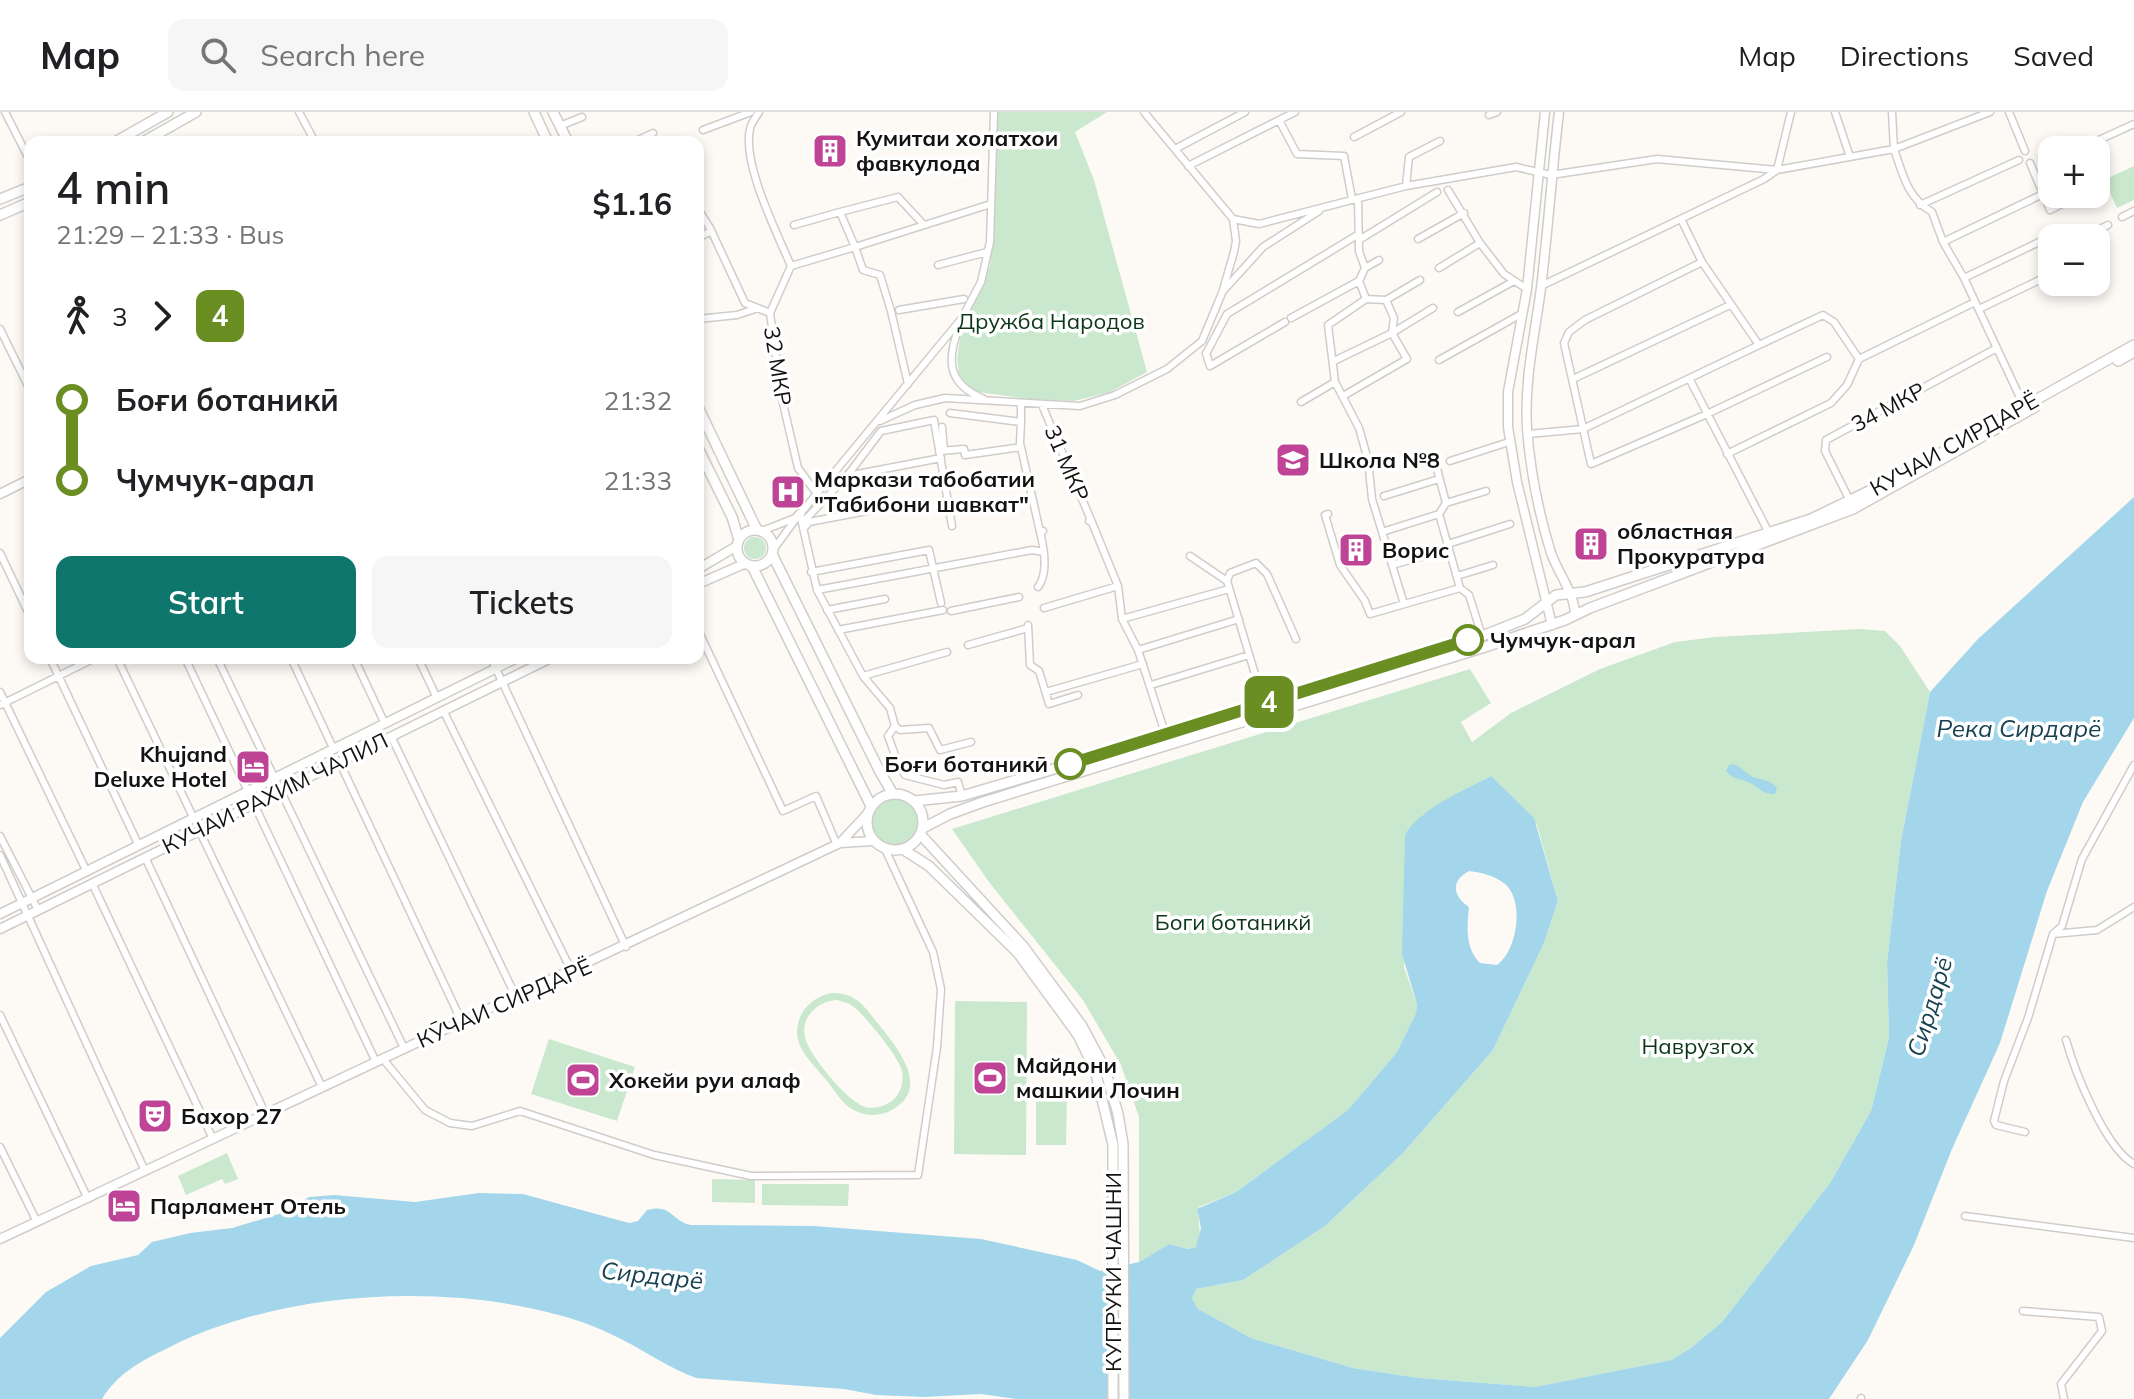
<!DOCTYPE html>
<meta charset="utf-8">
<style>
:root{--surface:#fff;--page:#f6f6f6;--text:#202124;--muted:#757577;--line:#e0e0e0;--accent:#0f766e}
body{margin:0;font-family:Mulish,sans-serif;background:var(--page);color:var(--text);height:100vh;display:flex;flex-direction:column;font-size:30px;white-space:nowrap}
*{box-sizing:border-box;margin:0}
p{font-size:26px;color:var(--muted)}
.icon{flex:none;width:44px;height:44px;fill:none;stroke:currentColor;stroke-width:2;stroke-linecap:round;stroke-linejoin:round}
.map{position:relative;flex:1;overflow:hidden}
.sheet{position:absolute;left:24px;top:24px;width:680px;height:528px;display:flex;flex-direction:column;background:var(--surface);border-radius:16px;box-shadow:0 4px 12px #0003}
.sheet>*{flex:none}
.badge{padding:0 16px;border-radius:12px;font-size:28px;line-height:52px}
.tools{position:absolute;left:2038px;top:24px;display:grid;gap:16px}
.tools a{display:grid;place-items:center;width:72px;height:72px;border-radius:16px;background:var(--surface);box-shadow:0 4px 12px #0003;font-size:40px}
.map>.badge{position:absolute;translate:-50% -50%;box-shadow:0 0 0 4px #fff}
.legs{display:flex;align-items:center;gap:12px;height:88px;padding:0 32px;font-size:26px}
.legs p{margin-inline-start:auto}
.head{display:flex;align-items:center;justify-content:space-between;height:136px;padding:0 32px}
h1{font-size:44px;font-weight:600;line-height:60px}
.button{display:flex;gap:16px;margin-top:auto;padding:16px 32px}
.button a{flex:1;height:92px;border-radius:16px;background:var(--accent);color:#fff;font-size:32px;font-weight:600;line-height:92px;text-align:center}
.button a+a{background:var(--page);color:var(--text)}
ul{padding:0 32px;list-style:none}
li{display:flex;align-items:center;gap:28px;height:80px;font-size:30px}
li i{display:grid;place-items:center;width:12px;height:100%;margin:0 10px;background:currentColor}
li i::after{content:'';width:20px;height:20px;margin:-10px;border:6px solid;border-radius:50%;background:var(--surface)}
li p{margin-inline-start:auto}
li:first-child i{background:linear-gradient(#0000 50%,currentColor 0)}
li:last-child i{background:linear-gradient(currentColor 50%,#0000 0)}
header{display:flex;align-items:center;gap:48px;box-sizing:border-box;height:112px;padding:0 40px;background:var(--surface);border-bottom:2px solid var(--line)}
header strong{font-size:38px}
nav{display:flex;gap:44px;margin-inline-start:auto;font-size:28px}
.search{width:560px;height:72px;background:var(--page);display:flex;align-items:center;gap:20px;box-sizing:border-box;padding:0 28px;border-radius:16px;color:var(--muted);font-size:30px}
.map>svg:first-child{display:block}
.green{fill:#cae8ce;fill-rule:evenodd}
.water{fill:#a3d6ea;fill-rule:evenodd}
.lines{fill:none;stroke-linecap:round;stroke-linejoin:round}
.minor-casing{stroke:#d0ccc9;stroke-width:9}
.major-casing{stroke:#d0ccc9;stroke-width:11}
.highway-casing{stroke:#d0ccc9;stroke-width:12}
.minor{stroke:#fff;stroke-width:6}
.major{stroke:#fff;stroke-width:8}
.highway{stroke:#fff;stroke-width:9}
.line-1-casing{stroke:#fff;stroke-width:18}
.line-1{stroke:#6b8e23;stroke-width:12}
.stop-1-dot{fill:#fff;stroke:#6b8e23;stroke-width:4}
.labels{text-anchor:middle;stroke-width:7;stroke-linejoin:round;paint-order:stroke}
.poi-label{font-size:22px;font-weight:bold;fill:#151312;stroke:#fff;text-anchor:start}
.park-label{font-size:22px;fill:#0b3617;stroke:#fff}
.street-label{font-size:22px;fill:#151312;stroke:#fff}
.stop-label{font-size:22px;font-weight:bold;fill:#151312;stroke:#fff;text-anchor:start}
.water-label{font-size:24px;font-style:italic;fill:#174251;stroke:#fff}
</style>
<header>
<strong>Map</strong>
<div class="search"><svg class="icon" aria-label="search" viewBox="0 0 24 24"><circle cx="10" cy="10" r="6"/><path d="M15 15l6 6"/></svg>Search here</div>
<nav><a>Map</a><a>Directions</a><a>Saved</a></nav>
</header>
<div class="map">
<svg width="2134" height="1287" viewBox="0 0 2134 1287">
<rect width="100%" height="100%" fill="#fdfaf6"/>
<path class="green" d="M997 0H1107L1075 20 1094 68 1147 260 1110 280 1074 289 1029 287 978 280 966 272 959 261 957 248 961 219 990 154Z
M2134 54V88L2117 96 2104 68Z
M744 436a11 11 0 1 1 22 0a11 11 0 1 1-22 0Z
M1859 517 1885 519 1900 534 1930 580 1901 729 1887 850 1889 926 1871 999 1830 1071 1722 1210 1691 1236 1671 1248 1535 1275 1419 1266 1353 1256 1251 1226 1198 1197 1192 1186 1196 1177 1243 1168 1325 1114 1403 1041 1493 938 1544 831 1558 789 1537 713 1491 664 1422 703 1404 855 1417 892 1416 901 1397 940 1348 998 1236 1080 1199 1095C1196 1109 1204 1120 1196 1135L1188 1137 1169 1132 1139 1150V1005L1121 953 1083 888 989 770 952 717 1470 557 1491 591 1461 610 1472 630 1511 601 1600 557 1675 530 1715 525Z
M871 711a24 24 0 1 1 48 0a24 24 0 1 1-48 0Z
M831 881C840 881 848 882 855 887 865 893 872 905 880 914 899 938 933 979 888 1000 878 1004 867 1004 858 1000 844 995 836 981 828 970 819 959 808 949 801 936 789 911 806 886 831 881ZM837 888C844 890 849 891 854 895 866 905 899 945 902 959 904 970 901 981 893 988 887 993 878 996 870 996 851 995 814 948 807 931 797 908 816 889 837 888Z
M955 889 1027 890 1026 1043 954 1042Z
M549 927 635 955 617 1009 531 982Z
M1036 976 1067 977 1066 1033H1036Z
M227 1041 238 1067 225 1072 222 1067 186 1083 178 1064Z
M712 1067 755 1068V1091L712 1090Z
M762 1072H849L848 1094 762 1093Z"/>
<path class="water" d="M2134 385V606L2083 690 2047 779 2000 931 1952 1037 1914 1133 1868 1228 1829 1287H1016L981 1282 924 1285 876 1283 844 1277 696 1266C669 1256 647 1240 621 1227 598 1215 573 1206 547 1200 431 1171 275 1181 168 1236 141 1249 118 1261 102 1287H0V1226L46 1180 91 1154 138 1143 152 1130 190 1121 232 1116 279 1102 309 1085 334 1083 415 1090 479 1081 523 1082 629 1111 638 1109 647 1098C672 1091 671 1109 691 1113L814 1114 981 1127 1077 1148 1100 1159 1139 1150 1169 1132 1188 1137 1196 1135 1201 1116 1197 1097 1236 1080 1348 998 1397 940 1416 901 1417 892 1402 842 1405 723C1419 697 1465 678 1491 664L1534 706 1558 789 1544 831 1493 938 1403 1041 1325 1114 1243 1168 1196 1177 1192 1186 1198 1197 1251 1226 1353 1256 1419 1266 1535 1275 1671 1248 1691 1236 1722 1210 1830 1071 1871 999 1889 926 1887 850 1901 729 1930 580 1978 527ZM1469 759C1482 761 1494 763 1505 772 1525 789 1517 839 1497 853L1480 851C1465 836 1467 815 1469 795 1454 785 1449 770 1469 759Z
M1733 652C1742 655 1744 660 1751 664 1761 669 1769 666 1777 676L1775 682C1763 683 1760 676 1750 671 1740 666 1733 668 1726 659L1729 653Z"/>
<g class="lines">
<defs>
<path id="minor" d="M5 0 30 49
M299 0 315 30
M759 0C756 5 751 11 750 17 742 52 777 121 791 154L770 201
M1835 0 1850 45
M1892 0 1894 37 1990 0
M2009 0 2025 39
M1489 3 1497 0
M1279 8 1297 42 1344 44 1352 87
M560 14 582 5
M703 18 751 0
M1354 25 1401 0
M634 30 653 21
M1175 37 1245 0
M2077 38 2134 12
M2030 51 2050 98 2081 82
M2044 53 2052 49
M1188 54 1295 0
M1406 74 1409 45 1440 29
M1448 78 1480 131
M1358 86 1359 139 1365 156 1359 169 1366 187 1328 213 1335 270 1359 316 1368 348 1372 387 1404 492
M1920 93 2019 48
M698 97 710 116 745 191 770 201 782 287 798 356 817 382
M840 100 898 85 923 112
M2122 105 2134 99
M1233 107 1259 112 1406 74 1516 55 1551 63 1657 47 1777 58 1894 37C1903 63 1907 85 1932 100L1943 130 1964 166 2024 294
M1681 107 1702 150 1759 233 1823 203 1834 210 1859 247 1975 190
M794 113 840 100 855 135 991 92
M698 126 711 119
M2082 126 2108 113
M1418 127 1464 101
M1359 128 1437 80
M1943 130 2043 82
M1702 150 1585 208 1569 220 1564 231 1591 352 1707 302 1827 245
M938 153 987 140
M791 154 855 135 863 158 880 163 891 199 908 272
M1365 156 1379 148
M1439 156 1480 131 1504 162 1527 177
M1964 166 2058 121 2061 126
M1541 174 1764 67 1777 58 1791 0
M1224 178 1263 135 1319 99
M1366 187 1386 188 1420 168
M1979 197 2052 162
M899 198 964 187
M1458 200 1514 169
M1291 206 1359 169
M698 207 737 203 758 196
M960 212C947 246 945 271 984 287
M0 217 30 278
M1206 241 1210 254 1285 210
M1206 242 1227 202 1359 122
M1439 248 1523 201
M1334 249 1392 221 1433 196
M1573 267 1730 193
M1690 268 1769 421
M1343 284 1407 247 1392 221 1394 206 1386 188
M1301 290 1335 270
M1042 293 1091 408
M950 301 1021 310V291
M880 309 915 293 945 286 1080 294 1115 283 1167 257 1202 229 1222 181 1234 140 1236 129 1233 107 1144 0
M1021 310 1020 331 1040 420
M942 315 944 339
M1528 322 1583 317 1759 233
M939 339 964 337 965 343 1021 335
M1727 342 1831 291 1847 273 1859 247
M1450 349 1509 330
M1436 353 1446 391 1439 402 1460 476 1469 483 1482 524
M847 364 941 346
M1384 384 1439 367
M1850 389 1825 339 1826 328 1997 236
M1446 391 1486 379
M1328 402 1325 403 1340 453 1365 489 1370 502 1460 476
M1089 409 1091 408 1118 474 1122 507 1138 538 1166 624
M802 411 847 364 881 319 934 308 952 414
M806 414 809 410 872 398
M762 419 795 406
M1382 420 1439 402
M1448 432 1510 412
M773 438 798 404
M0 441 30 504
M1190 444 1227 469 1264 592
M1392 453 1449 437
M811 460 929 438 941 491
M1457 464 1493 453
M1227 469 1230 461 1256 451 1267 462 1296 527
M1038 475C1049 461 1044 436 1040 420L1043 419
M817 478 1032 438 1044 440
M1044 496 1118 474
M961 497 951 499 1019 485
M827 498 885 487
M1122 507 1229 477
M1028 513 1030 553 1039 559 1049 592 1078 583
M698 518 783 699 816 684 837 733
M838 518 943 498
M968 533 1028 516
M1138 538 1239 507
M947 540 863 564 817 478 800 402 962 206 981 170 990 130 994 0
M50 546 139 734
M117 546 194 707
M185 546 376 950
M217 546 404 936
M291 546 334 638
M354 546 385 612
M418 546 437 586
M491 546 626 835
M863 564 890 596 895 614 888 624 898 651
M1151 573 1249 543
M0 580 87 760
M1046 580 1143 552
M0 593 95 546
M443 598 572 860
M895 614 900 618 929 616 940 638 971 630
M391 624 516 885
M339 649 462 910
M880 660 898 651 905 663 944 673 958 670 962 684
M199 718 322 975
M0 724 38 798
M0 743 145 1059
M145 745 266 1003
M92 771 213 1027
M2053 822 2097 818 2134 795
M0 903 88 1087
M2066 928C2075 960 2105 1036 2134 1052
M383 947 425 998 450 1011 472 1014 520 999 654 1043 751 1064 918 1063 937 935 941 877 933 840 885 737
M2025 1020 1996 1013 1994 1009 2004 969 2028 906 2053 822 2062 814 2082 747 2134 653
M0 1035 37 1110
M1965 1104 2134 1126
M2023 1199 2099 1205 2102 1219 2061 1272 2064 1287
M1861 1287V1286"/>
<path id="major" d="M1545 0 1527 177 1508 280V315L1517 370 1552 513
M1559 0C1552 59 1548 118 1541 176 1535 222 1524 269 1527 316 1530 357 1539 402 1551 441 1558 461 1575 482 1575 503
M0 382 30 367
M798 404 800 402
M698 457 737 434
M698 472 746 451
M841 730 868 701
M0 802 517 546
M0 817 551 546
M0 1127C280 995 560 864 840 731L873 729"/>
<path id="highway" d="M534 0 548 30
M553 0 568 30
M115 30 168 0
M143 30 196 0
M0 87 30 75
M0 103 30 90
M2118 249 2134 240
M698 295 757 418
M698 336 732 405 739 428
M737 436a18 18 0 1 1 36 0a18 18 0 1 1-36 0Z
M772 442 880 660 893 682
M752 454 871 694
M867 710a28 28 0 1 1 56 0a28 28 0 1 1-56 0Z
M914 689 962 684 1166 624 1482 524 1525 507 1556 483 1585 480 1811 407 1896 366 2134 233
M923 716 950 702 983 690 1482 536 1565 508 1590 496 1853 397 2035 295
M921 723 1023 834 1082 914 1105 957 1118 1002 1123 1032 1124 1287
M904 738 929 754 1018 841 1078 923 1095 958 1113 1033V1287"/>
</defs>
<use href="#minor" class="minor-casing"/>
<use href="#major" class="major-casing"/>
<use href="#highway" class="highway-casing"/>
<use href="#minor" class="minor"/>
<use href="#major" class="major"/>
<use href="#highway" class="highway"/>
</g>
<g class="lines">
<defs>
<path id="line-1" d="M1070 652 1468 528"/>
</defs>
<use href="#line-1" class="line-1-casing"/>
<use href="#line-1" class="line-1"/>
</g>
<defs>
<symbol id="building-square" viewBox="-11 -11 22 22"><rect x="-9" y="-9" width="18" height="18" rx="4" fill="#bf4496" stroke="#fff"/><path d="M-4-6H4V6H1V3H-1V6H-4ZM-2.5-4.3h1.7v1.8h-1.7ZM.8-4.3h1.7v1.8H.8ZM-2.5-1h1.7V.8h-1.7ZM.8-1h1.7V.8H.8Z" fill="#fff"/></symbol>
<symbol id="school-square" viewBox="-11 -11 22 22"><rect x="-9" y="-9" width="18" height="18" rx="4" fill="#bf4496" stroke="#fff"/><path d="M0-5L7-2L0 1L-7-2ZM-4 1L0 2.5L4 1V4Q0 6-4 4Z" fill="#fff"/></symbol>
<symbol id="hospital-square" viewBox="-11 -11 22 22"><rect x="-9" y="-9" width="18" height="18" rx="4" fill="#bf4496" stroke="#fff"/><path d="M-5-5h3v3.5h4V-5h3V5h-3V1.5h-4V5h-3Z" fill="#fff"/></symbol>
<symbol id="hotel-square" viewBox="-11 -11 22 22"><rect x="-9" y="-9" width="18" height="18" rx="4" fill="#bf4496" stroke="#fff"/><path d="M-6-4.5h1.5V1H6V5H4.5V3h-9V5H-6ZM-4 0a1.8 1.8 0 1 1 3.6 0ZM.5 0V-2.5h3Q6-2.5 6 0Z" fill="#fff"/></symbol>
<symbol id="stadium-square" viewBox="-11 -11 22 22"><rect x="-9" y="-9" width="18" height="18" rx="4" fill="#bf4496" stroke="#fff"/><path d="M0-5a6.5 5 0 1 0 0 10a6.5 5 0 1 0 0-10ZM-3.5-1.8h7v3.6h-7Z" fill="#fff"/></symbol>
<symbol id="theatre-square" viewBox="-11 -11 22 22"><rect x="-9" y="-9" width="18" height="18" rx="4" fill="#bf4496" stroke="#fff"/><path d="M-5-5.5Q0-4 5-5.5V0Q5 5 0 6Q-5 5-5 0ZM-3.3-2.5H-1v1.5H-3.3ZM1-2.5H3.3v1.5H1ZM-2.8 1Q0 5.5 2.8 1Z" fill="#fff"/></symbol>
</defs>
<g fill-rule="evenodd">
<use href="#building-square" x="810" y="19" width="40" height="40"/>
<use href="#school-square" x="1273" y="328" width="40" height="40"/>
<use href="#hospital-square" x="768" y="360" width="40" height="40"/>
<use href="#building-square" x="1571" y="412" width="40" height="40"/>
<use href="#building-square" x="1336" y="418" width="40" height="40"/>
<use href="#hotel-square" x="233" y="635" width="40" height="40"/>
<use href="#stadium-square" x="970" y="946" width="40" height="40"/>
<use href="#stadium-square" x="563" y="948" width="40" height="40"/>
<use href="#theatre-square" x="135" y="984" width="40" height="40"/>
<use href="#hotel-square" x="104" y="1074" width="40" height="40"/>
</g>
<g class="stop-1-dot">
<circle cx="1468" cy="528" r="14"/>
<circle cx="1070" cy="652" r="14"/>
</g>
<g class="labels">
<g class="poi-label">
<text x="856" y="34">Кумитаи холатхои<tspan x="856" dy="25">фавкулода</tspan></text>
<text x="1319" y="356">Школа №8</text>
<text x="814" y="375">Маркази табобатии<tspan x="814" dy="25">"Табибони шавкат"</tspan></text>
<text x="1617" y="427">областная<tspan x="1617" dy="25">Прокуратура</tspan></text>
<text x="1382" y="446">Ворис</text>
<text x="227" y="650" text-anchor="end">Khujand<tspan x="227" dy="25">Deluxe Hotel</tspan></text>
<text x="1016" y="961">Майдони<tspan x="1016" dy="25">машкии Лочин</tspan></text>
<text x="609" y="976">Хокейи руи алаф</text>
<text x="181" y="1012">Бахор 27</text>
<text x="150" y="1102">Парламент Отель</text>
</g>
<g class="park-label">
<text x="1051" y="217">Дружба Народов</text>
<text x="1233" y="818">Боги ботаникй</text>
<text x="1698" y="942">Наврузгох</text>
</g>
<g class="street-label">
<text transform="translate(778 254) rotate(81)" y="8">32 МКР</text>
<text transform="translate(1888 295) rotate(-28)" y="8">34 МКР</text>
<text transform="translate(1954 332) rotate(-29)" y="8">КУЧАИ СИРДАРЁ</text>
<text transform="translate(1067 351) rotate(67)" y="8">31 МКР</text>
<text transform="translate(275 681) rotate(-26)" y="8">КУЧАИ РАХИМ ЧАЛИЛ</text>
<text transform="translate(504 891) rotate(-24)" y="8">КӮЧАИ СИРДАРЁ</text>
<text transform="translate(1113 1160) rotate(-90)" y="8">КУПРУКИ ЧАШНИ</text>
</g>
<g class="stop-label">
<text x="1490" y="536">Чумчук-арал</text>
<text x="1048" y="660" text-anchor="end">Боғи ботаникӣ</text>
</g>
<g class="water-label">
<text x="2019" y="625">Река Сирдарё</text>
<text transform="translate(1930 895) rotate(-73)" y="8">Сирдарё</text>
<text transform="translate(652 1164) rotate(6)" y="8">Сирдарё</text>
</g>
</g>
</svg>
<div class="tools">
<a>+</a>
<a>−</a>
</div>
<b class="badge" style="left:1269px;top:590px;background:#6b8e23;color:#fff">4</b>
<section class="sheet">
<div class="head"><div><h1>4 min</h1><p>21:29 – 21:33 · Bus</p></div><b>$1.16</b></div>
<div class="legs"><svg class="icon" aria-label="walk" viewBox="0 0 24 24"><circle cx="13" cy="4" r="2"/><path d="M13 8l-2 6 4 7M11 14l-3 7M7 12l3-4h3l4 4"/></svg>3<svg class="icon" aria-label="forward" viewBox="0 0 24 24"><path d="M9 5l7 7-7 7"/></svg><b class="badge" style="background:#6b8e23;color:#fff">4</b></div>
<ul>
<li><i style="color:#6b8e23"></i><b>Боғи ботаникӣ</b><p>21:32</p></li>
<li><i style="color:#6b8e23"></i><b>Чумчук-арал</b><p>21:33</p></li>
</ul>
<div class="button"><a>Start</a><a>Tickets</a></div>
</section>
</div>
